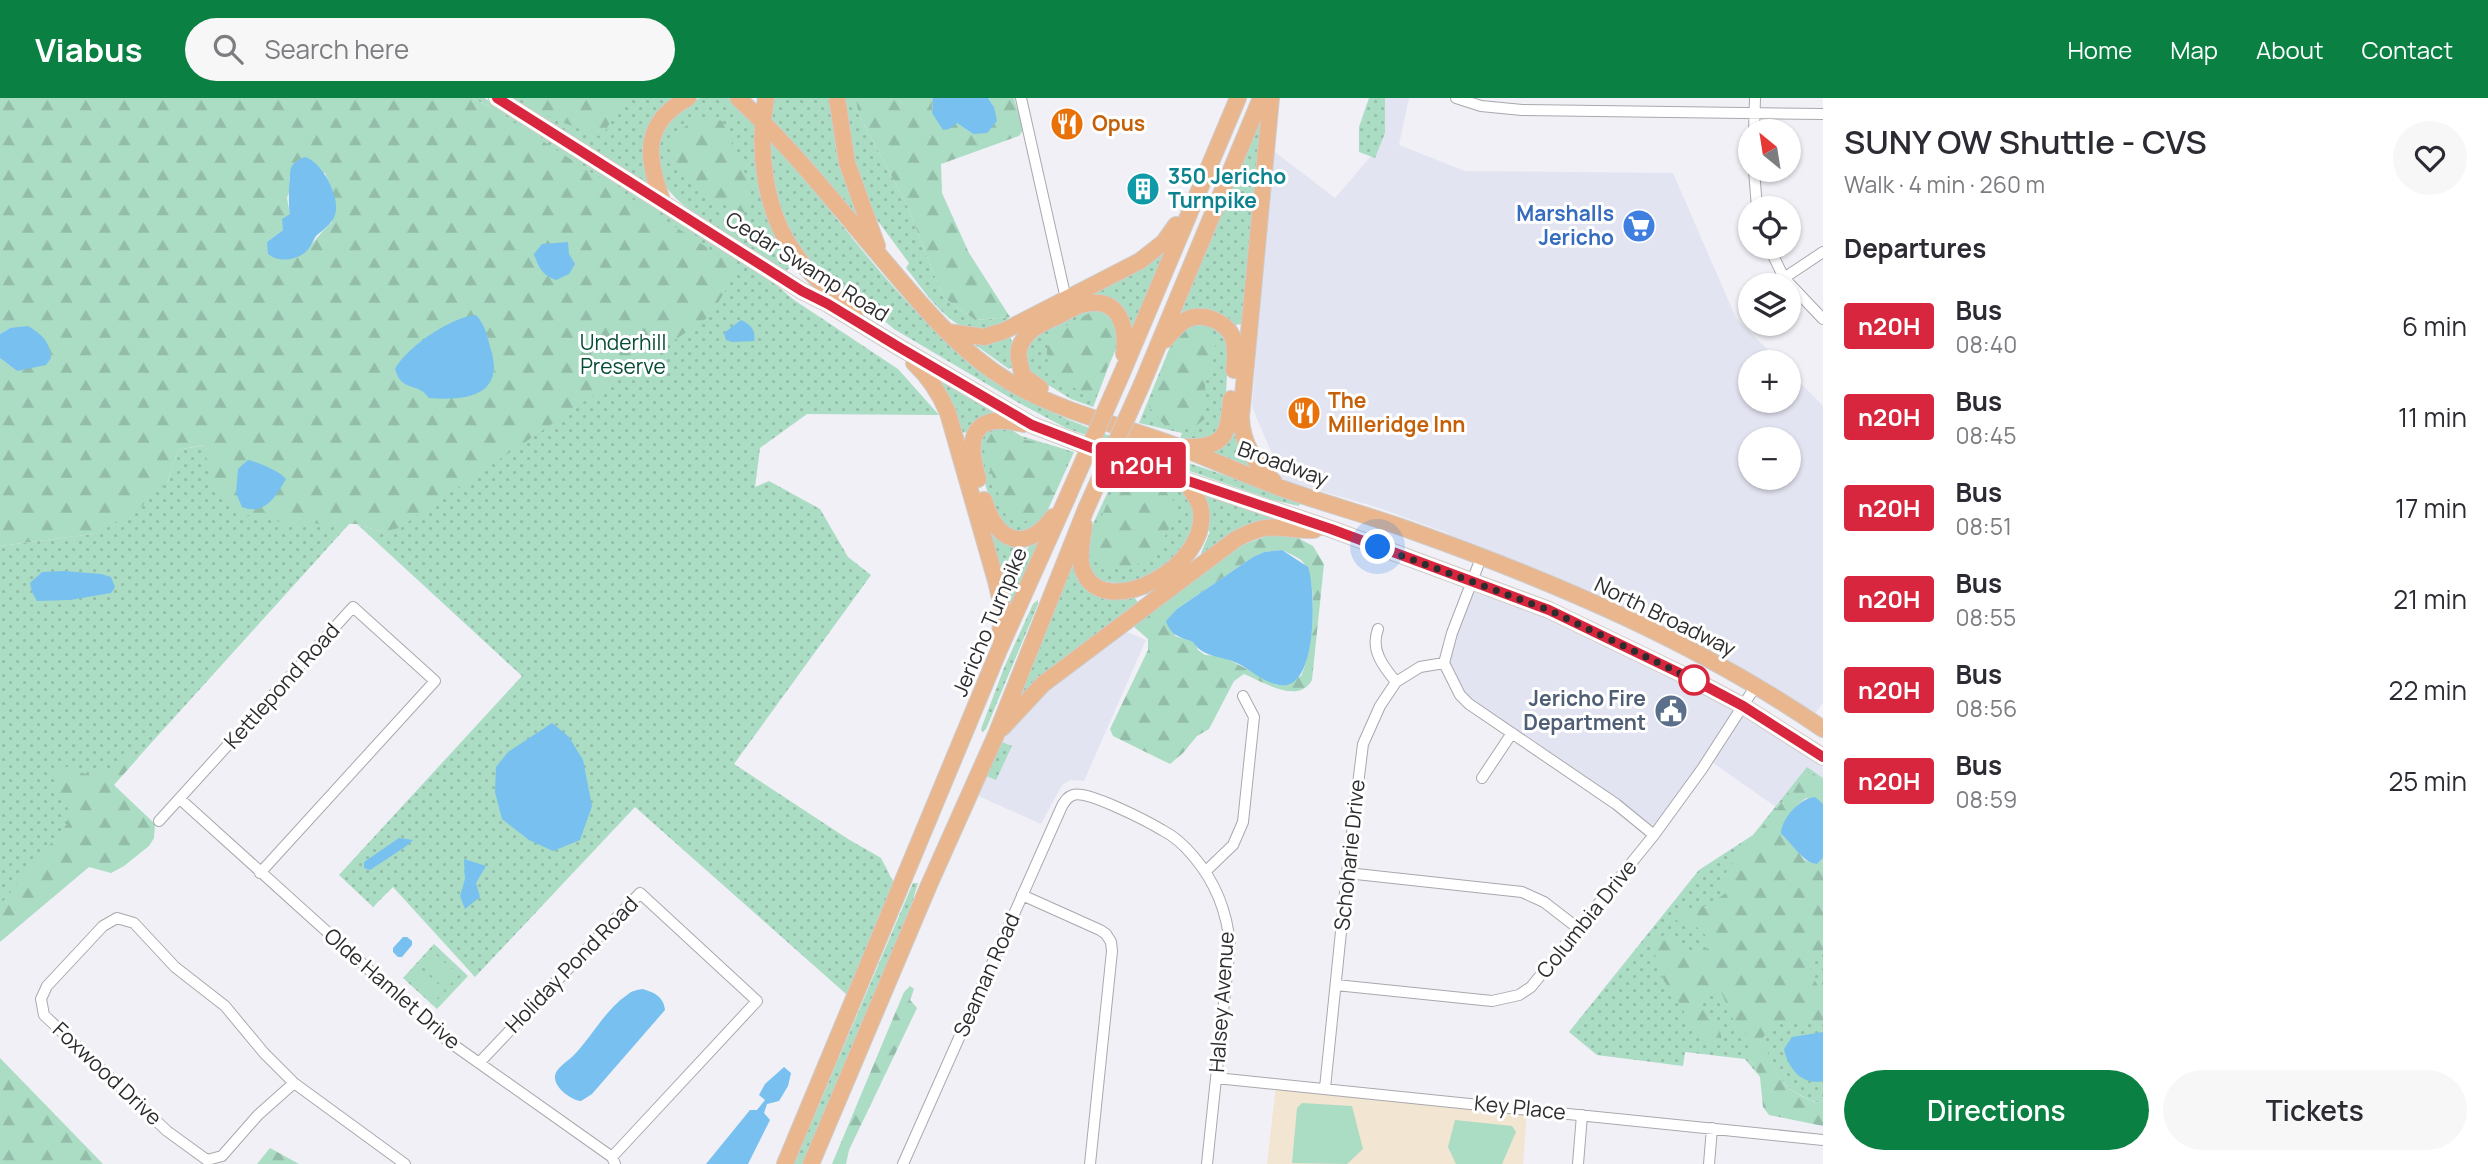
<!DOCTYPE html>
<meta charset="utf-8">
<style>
:root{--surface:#fff;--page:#f7f7f7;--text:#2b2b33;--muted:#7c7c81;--accent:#0b8043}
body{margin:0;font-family:Manrope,sans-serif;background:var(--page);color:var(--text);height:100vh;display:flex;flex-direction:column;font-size:26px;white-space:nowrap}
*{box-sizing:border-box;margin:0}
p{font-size:23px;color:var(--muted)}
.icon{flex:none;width:38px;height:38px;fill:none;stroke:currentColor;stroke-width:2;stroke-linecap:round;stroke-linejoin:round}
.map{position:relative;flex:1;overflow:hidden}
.panel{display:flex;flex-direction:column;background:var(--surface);width:665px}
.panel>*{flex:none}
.badge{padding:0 14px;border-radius:5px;font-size:24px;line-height:46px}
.needle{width:46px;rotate:330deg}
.fabs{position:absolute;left:1738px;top:21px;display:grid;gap:14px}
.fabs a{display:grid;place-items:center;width:63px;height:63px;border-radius:50%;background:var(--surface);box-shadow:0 2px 5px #0004;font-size:35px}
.you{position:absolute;width:35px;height:35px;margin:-18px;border:5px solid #fff;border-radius:50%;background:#1a73e8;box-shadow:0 0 0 10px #1a73e833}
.map>.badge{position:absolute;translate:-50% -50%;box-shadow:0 0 0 4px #fff}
h2{padding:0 21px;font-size:26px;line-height:63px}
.round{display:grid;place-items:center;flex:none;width:74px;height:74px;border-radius:37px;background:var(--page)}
.headline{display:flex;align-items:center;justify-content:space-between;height:119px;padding:0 21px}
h1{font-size:33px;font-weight:600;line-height:52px}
.action{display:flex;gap:14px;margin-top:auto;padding:14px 21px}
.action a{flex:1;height:80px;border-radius:42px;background:var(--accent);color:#fff;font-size:28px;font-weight:600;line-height:80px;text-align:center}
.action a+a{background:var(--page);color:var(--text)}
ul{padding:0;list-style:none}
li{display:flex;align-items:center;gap:21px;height:91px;padding:0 21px}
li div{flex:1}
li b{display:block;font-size:26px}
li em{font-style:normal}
li .badge{min-width:77px;font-weight:700;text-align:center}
header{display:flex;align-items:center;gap:42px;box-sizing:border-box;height:98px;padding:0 35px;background:var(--accent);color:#fff}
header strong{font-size:33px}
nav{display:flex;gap:38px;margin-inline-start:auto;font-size:24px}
.search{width:490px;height:63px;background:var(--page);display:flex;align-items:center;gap:18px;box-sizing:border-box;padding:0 24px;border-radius:38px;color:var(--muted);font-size:26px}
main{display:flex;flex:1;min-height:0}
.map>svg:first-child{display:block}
.built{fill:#e3e4f1;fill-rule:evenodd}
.education{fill:#f2e5d1}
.grass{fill:url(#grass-dots)}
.forest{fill:url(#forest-firs);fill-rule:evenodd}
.pitch{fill:#abdcc4}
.water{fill:#78c0ef}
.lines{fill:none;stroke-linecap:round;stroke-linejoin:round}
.minor-casing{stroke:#a8a8ae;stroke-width:12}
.primary-casing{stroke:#cdcdcd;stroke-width:18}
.minor{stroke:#fff;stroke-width:10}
.primary{stroke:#e9b68e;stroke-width:16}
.primary-bridge-casing{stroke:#cdcdcd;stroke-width:18;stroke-linecap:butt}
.primary-bridge{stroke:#e9b68e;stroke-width:16}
.line-casing{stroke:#fff;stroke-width:16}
.line{stroke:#d7263d;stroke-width:10}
.walk{stroke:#2d2d30;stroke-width:7;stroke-dasharray:0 12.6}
.stop-dot{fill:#fff;stroke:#d7263d;stroke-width:3.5}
.labels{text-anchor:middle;stroke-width:6;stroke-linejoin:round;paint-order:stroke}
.food-label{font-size:21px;font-weight:bold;fill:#c56008;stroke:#fff;text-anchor:start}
.culture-label{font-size:21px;font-weight:bold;fill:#0d838f;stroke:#fff;text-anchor:start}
.shop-label{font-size:21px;font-weight:bold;fill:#366cbe;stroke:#fff;text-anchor:end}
.street-label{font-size:21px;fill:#2d2d30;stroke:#fff}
.park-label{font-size:21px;fill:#074d35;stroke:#fff}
.service-label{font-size:21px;font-weight:bold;fill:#4e5e75;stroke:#fff;text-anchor:end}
</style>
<header>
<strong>Viabus</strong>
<div class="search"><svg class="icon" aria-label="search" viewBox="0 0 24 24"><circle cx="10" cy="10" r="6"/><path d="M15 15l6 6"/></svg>Search here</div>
<nav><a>Home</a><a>Map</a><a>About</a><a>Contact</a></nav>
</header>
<main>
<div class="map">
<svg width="1823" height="1066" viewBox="0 0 1823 1066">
<defs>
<pattern id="grass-dots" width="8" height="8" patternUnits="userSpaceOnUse" patternTransform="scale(1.75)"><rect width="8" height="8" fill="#abdcc4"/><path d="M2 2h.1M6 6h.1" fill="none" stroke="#93bda9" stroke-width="1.8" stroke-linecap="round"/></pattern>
<pattern id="forest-firs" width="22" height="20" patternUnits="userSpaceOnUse" patternTransform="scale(1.75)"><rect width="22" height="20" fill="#abdcc4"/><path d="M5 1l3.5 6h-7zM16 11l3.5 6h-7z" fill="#93bda9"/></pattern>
</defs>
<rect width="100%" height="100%" fill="#f0f0f6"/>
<path class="built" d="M1385 0H1409L1399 47 1465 73 1673 75 1736 220 1780 264H1750V303H1788L1789 273 1823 308V605L1810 622 1755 589 1542 485 1445 434 1376 409 1283 382 1252 309 1271 51 1335 100 1377 51ZM1750 341H1788V380H1750Z
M1473 490 1580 531 1735 611 1823 668V799L1776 709 1706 660 1655 729 1598 688 1475 606 1464 594 1454 576 1450 564 1453 549Z
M1117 530 1146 542 1084 683 1070 682 1062 687 1041 726 976 697 1010 629 1022 613Z"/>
<path class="education" d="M1276 987 1527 1013 1523 1066H1267Z"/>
<path class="grass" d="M472 0H484L493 5 763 176 794 202 898 271 939 317 807 316 760 350 755 389 769 383 820 411 848 459 871 477 734 666 848 741 881 760 899 795 854 903 635 709 475 879 393 789 373 809 339 777 522 578 357 426 382 434 478 309 350 425 96 706 0 817V448L93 436 168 383 178 352 204 347 212 379 490 9Z
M510 0H676L658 16 651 90Z
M700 0H728L758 26 795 165 786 173C753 153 684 117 664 86 656 75 655 62 657 50 659 23 678 11 700 0Z
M773 0H832L843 76 861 125 768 22Z
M844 0H856L858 15 907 107 943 199 975 222 1010 219C1003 224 994 232 986 233 950 236 926 194 906 170L909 165 872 115 858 84Z
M1369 0H1385V35L1375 60 1359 54V29Z
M1263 13 1266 15 1255 80 1244 226 1231 227 1184 215 1181 212Z
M772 41C849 131 918 240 1023 299 1063 322 1107 337 1151 352 1195 367 1238 382 1282 397L1300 405 1299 408 1273 402 1066 330 1019 305 894 231 869 210 863 202 859 210C845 198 830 187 817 174 782 138 774 89 767 42Z
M1166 151 1132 236 1124 221 1084 198Z
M1085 210 1109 213 1122 242C1114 249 1099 296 1093 309L1071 301 1050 288 1038 285 1024 267 1028 243Z
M1208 225 1222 232 1229 245 1224 326 1222 333 1194 345 1180 341 1182 335 1139 325 1174 239 1182 229Z
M1007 235 1014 246V268L1009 271 967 241Z
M941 283 998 315 969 335 959 334 939 287Z
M1007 329 1021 338 1074 354 1045 418 1031 434H1012L994 417 975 350 981 333Z
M1231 335H1236L1251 365 1249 368 1207 352Z
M1119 370C1138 377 1177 384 1188 399 1213 433 1164 480 1132 485 1119 486 1107 484 1095 481L1084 453 1086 441Z
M1204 395 1282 421 1205 458 1201 455 1210 434 1205 430 1202 401Z
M984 424 1018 448 1027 451 1034 444 1038 447 1007 526Z
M1074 460 1078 474 1132 496 1139 506 1024 594H1021Z
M1038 502V506L986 631 982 634 981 631 1004 570 1033 506Z
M994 641 1012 648 996 682 979 675Z
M1807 669 1823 680V682L1811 674 1804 677 1755 739 1823 799V909L1764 920 1749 960 1760 979 1745 961 1685 954 1683 968 1597 957 1569 934 1699 772 1753 737Z
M913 785H918L907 821 802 1066H794Z
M434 846 468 878 437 911 403 880Z
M1796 921 1823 923V1002L1819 1005C1777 990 1778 978 1761 941 1771 927 1779 922 1796 921Z"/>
<path class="forest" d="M0 0H472L490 9 739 170 710 218 399 430 382 434 357 426 284 425 239 415 214 393 203 347 178 352 168 383 140 410 116 424 93 436 0 448V260L17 273 22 271 10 230 0 236ZM325 75 333 96 332 124C318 136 311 151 296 159L267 144 283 132 290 116 287 100 290 92 289 79ZM534 156H569L575 166 546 179 539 171ZM451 223 485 229 494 262V276L482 293 466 300 424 294 417 289 400 261 423 241 441 232ZM248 362C258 364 264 369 273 372L236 395 238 371Z
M524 0H621L622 2 602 39 551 20Z
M856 0H933L932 15 957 25 973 36 994 9 988 0H1014L1023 32 1019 38 941 66 942 95 969 155 1010 219 975 222 943 199 907 107 858 15Z
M704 19 722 23 751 89 745 115C725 107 701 99 687 82 663 54 670 31 704 19Z
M1093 213H1103C1107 216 1112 221 1114 225 1121 243 1101 284 1094 302L1052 276C1034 235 1067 229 1093 213Z
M1197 230 1209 238 1217 251 1205 283 1206 320 1197 327 1166 329 1149 309 1174 245 1183 233Z
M1010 332 1021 341 1050 347 1071 355 1042 418 1020 425 1006 418 983 350 991 336Z
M1121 373C1143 381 1170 389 1178 412 1163 444 1159 454 1129 472L1106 468 1092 458V441Z
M1292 437 1313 448 1324 466 1312 582C1298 607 1264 584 1244 576L1234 583 1209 631 1197 638 1183 655 1170 666 1113 638 1110 631 1148 552V541L1132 527 1237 449 1267 438ZM1282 452C1288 455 1298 459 1302 463 1321 484 1312 555 1301 578L1277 587 1222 558 1205 557 1198 552 1194 544 1175 538 1177 511 1253 459 1264 454Z
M127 657 138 660 114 687 155 726 154 740 149 748 124 768 111 775 89 769 0 844V807L67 726 69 711C53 696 57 681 55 660L64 668 91 678 109 671Z
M1811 674 1823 682V706L1806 700C1795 708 1783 722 1781 736L1795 749 1804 762 1817 766 1823 760V854L1810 869 1814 882 1823 894V923C1795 924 1780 914 1762 941 1778 978 1777 990 1818 1005L1823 1002V1028L1769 1017 1763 1009 1760 979 1749 960 1747 936C1731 927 1729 909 1721 894L1704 895 1702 909 1719 928 1722 943 1705 944 1693 935 1681 907 1664 883 1652 848 1656 839 1667 837C1680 851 1685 857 1705 854L1710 844C1701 829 1691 824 1674 822L1672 818 1675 815 1709 807 1726 795 1723 784 1727 772 1804 677Z
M910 888 914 891 910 902 917 910 849 1052 846 1066H832L904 894Z
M0 960 103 1066H0Z
M270 1050 299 1066H257Z"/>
<path class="pitch" d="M435 856 459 877 449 888 425 867Z
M421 871 445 892 435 903 411 882Z
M1302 1005 1352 1008 1363 1051 1347 1066 1292 1065 1297 1010Z
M1455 1022 1512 1028 1516 1034 1502 1066H1456L1448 1049Z"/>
<path class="water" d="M933 0H988L994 9 997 23 987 35 973 36 957 25 949 31 943 32 932 15Z
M304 59C321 62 338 96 336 112 335 124 324 131 316 138 314 141 313 144 311 147 303 162 280 166 268 156L267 144 283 132 282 121 290 116C288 110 289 75 291 70 293 64 299 62 304 59Z
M568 144 569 156 575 166 569 176 556 182C542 177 539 170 534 156L542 146Z
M476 217C486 228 487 238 491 252 505 299 464 303 429 300 417 283 402 295 395 271 407 249 451 219 476 217Z
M741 222C751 227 756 232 754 243L732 244 726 242 724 235Z
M28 228C42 236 50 244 51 260L46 267 17 273 0 260V236L10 230Z
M248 362C256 363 281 374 286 381 276 398 265 418 242 409L236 395 238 371Z
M1282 452 1308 469C1316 492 1317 581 1287 587 1271 590 1252 573 1239 566 1222 557 1204 561 1193 544 1180 539 1171 538 1166 523L1177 511 1253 459 1264 454Z
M64 473 101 476 111 479 115 489 111 495 70 502 37 503 32 494 30 485 42 474Z
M552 625 569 639 583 662 592 708 580 742 553 753 529 742 502 721 495 694 496 669 508 654Z
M1815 699 1823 706V760L1817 766C1803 765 1793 746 1781 736 1781 721 1800 700 1815 699Z
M399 740 413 742 405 749 370 772 364 770V764Z
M464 761 486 768 476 785 480 799 465 811 460 798 465 781Z
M403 839H407L412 843V847L402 859H398L393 854V850Z
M642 891C654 894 664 899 665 912L592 996 581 1003C571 1002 554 990 555 978 556 970 567 964 573 958 592 939 604 913 627 897 631 893 637 892 642 891Z
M1823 934V983C1802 988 1788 970 1784 951L1792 939Z
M784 969 791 975 788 988 779 1003 767 1006 764 1015 770 1022 748 1066H706L750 1012H757L765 1002 759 997 765 986Z"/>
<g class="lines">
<defs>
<path id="minor" d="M1021 0 1066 201
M1456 0 1481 8 1522 12 1823 16
M1754 33 1755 0
M1754 72 1757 110
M1769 149 1784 180 1823 221
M1784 180 1823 154
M1481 460 1452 535 1444 565 1460 597 1469 606 1616 706 1654 737
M1378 531C1370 552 1383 568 1396 584
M1482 680 1512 635
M180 701 448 943 612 1059 615 1066
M159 723 353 509 435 583 260 775
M1206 773 1233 747 1243 724 1254 619 1243 598
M1347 775 1522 794 1544 804 1579 831
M1022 797 1100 832 1106 836 1111 844 1112 853 1090 1066
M117 820 134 825 175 869 225 908 264 955 294 985 258 1017 222 1058 207 1062 167 1033 44 917 41 901 47 888 103 828Z
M1336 887 1492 903 1519 897 1531 889 1654 737 1702 671 1755 589
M479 965 640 795 757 903 612 1059
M1216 980 1823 1042
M294 985 405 1066
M1325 990 1347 775 1363 646 1380 608 1396 584 1420 569 1444 565
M903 1066 1062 708C1065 703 1067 699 1073 697 1087 692 1147 723 1162 732 1174 738 1185 748 1194 759 1216 785 1227 813 1230 847L1207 1066
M1578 1066 1582 1017
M1709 1066 1712 1030"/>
<path id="primary" d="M497 0 802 193 828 206 897 248 1032 327 1105 355 1331 431 1549 512 1696 583 1743 608 1823 659
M738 0C790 48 834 104 880 158 918 203 957 252 1008 283 1062 315 1124 328 1182 350 1214 363 1246 377 1278 389 1322 405 1368 417 1412 433 1555 484 1698 545 1823 631
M766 0C757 51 764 114 796 157 812 180 834 196 856 212
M837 0 847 65 877 148
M1271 0 1241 319C1242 347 1255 364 1274 384
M663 105C647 61 640 26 688 0
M948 234 984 239 1004 233 1140 163 1164 144 1176 127
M1165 242C1173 233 1183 220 1195 219 1212 217 1231 228 1234 244 1236 253 1235 263 1234 272
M914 265C928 278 940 296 948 315L996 483 1002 509 1000 539
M1122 275 1238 0
M1142 286 1261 0
M1040 290 1023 278C1021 269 1017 260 1019 251 1025 231 1043 225 1060 217 1068 213 1076 207 1085 206 1120 198 1127 229 1124 256
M1186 349C1225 350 1229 336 1231 301
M978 381C972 360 964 326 996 323 1005 322 1015 324 1024 326
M984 402C996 444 1025 456 1053 419
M1084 427C1083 440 1078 457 1082 470 1100 528 1215 468 1200 408 1197 398 1189 390 1183 381
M1002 630 1043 586 1236 441C1275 421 1276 433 1314 432
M785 1066 999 552 1067 400
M811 1066 929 787 996 637 1086 411"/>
</defs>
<use href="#minor" class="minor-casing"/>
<use href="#primary" class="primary-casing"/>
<use href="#minor" class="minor"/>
<use href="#primary" class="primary"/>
<defs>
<path id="primary-bridge" d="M1067 400 1122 275
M1086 411 1142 286"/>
</defs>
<use href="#primary-bridge" class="primary-bridge-casing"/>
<use href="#primary-bridge" class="primary-bridge"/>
</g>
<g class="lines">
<defs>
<path id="line" d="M497 0 802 193 828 206 897 248 1032 327 1105 355 1331 431 1549 512 1696 583 1743 608 1823 659"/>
</defs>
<use href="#line" class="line-casing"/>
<use href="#line" class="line"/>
<path class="walk" d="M1378 449 1549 512 1696 583 1694 582"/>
</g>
<defs>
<symbol id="restaurant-disc" viewBox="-11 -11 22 22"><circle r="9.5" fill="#e8710a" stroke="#fff"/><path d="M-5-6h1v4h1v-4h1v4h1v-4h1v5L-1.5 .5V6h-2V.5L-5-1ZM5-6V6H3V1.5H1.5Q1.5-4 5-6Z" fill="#fff"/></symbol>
<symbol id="building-disc" viewBox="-11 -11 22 22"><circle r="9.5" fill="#0f9aa8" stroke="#fff"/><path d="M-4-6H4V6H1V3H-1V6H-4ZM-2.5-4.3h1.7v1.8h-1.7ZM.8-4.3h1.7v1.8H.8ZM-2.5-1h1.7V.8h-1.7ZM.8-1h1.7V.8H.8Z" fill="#fff"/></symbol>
<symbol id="supermarket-disc" viewBox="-11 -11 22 22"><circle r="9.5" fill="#3f7fe0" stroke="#fff"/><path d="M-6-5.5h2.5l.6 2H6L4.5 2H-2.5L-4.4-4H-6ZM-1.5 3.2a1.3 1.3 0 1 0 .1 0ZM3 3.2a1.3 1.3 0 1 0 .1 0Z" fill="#fff"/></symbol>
<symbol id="civic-disc" viewBox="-11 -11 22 22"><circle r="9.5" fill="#5c6f8a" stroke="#fff"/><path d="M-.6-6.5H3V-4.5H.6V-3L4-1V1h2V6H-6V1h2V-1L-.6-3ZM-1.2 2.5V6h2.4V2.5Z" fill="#fff"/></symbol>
</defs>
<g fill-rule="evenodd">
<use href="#restaurant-disc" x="1048" y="7" width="38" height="38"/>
<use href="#building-disc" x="1124" y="72" width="38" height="38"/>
<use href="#supermarket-disc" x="1620" y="109" width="38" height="38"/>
<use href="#restaurant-disc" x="1285" y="296" width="38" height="38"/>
<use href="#civic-disc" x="1652" y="594" width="38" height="38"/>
</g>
<circle class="stop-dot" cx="1694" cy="582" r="14"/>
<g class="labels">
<g class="food-label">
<text x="1092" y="33">Opus</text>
<text x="1328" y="310">The<tspan x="1328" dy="24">Milleridge Inn</tspan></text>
</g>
<g class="culture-label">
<text x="1168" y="86">350 Jericho<tspan x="1168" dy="24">Turnpike</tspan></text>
</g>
<g class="shop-label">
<text x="1614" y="123">Marshalls<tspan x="1614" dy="24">Jericho</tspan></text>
</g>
<g class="street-label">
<text transform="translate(807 169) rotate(32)" y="7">Cedar Swamp Road</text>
<text transform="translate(1283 366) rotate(20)" y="7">Broadway</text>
<text transform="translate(1665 519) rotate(26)" y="7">North Broadway</text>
<text transform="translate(990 524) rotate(-67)" y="7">Jericho Turnpike</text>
<text transform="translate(282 588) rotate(-48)" y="7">Kettlepond Road</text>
<text transform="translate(1350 757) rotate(-84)" y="7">Schoharie Drive</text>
<text transform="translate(1587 821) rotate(-51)" y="7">Columbia Drive</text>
<text transform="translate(572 867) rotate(-46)" y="7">Holiday Pond Road</text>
<text transform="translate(987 877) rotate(-66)" y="7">Seaman Road</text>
<text transform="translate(392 891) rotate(41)" y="7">Olde Hamlet Drive</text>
<text transform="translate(1222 904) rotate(-86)" y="7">Halsey Avenue</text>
<text transform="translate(107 976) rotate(43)" y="7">Foxwood Drive</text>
<text transform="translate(1520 1010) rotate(6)" y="7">Key Place</text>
</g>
<g class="park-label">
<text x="623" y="252">Underhill<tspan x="623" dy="24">Preserve</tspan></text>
</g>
<g class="service-label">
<text x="1646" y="608">Jericho Fire<tspan x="1646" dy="24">Department</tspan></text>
</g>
</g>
</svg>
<div class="fabs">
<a><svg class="needle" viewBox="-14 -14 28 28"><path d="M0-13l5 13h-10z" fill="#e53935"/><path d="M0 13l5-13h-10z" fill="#7c7c81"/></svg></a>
<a><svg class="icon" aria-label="locate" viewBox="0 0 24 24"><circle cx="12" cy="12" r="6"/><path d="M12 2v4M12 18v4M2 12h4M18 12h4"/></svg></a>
<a><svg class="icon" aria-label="layers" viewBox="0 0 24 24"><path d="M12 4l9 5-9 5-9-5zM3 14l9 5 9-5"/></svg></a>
<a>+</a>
<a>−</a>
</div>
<div class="you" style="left:1378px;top:449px"></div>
<b class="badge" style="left:1141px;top:367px;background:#d7263d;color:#fff">n20H</b>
</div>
<section class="panel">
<div class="headline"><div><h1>SUNY OW Shuttle - CVS</h1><p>Walk · 4 min · 260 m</p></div><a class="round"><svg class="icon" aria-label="heart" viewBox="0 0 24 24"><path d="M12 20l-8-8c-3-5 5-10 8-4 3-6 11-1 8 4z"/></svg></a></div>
<h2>Departures</h2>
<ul>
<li><span class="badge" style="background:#d7263d;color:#fff">n20H</span><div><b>Bus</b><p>08:40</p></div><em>6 min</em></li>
<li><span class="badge" style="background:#d7263d;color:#fff">n20H</span><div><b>Bus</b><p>08:45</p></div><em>11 min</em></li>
<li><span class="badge" style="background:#d7263d;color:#fff">n20H</span><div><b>Bus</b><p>08:51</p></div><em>17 min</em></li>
<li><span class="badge" style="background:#d7263d;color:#fff">n20H</span><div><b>Bus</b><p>08:55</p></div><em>21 min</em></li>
<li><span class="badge" style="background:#d7263d;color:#fff">n20H</span><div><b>Bus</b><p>08:56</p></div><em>22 min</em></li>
<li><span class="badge" style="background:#d7263d;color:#fff">n20H</span><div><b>Bus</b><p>08:59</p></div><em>25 min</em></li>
</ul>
<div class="action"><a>Directions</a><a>Tickets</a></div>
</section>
</main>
